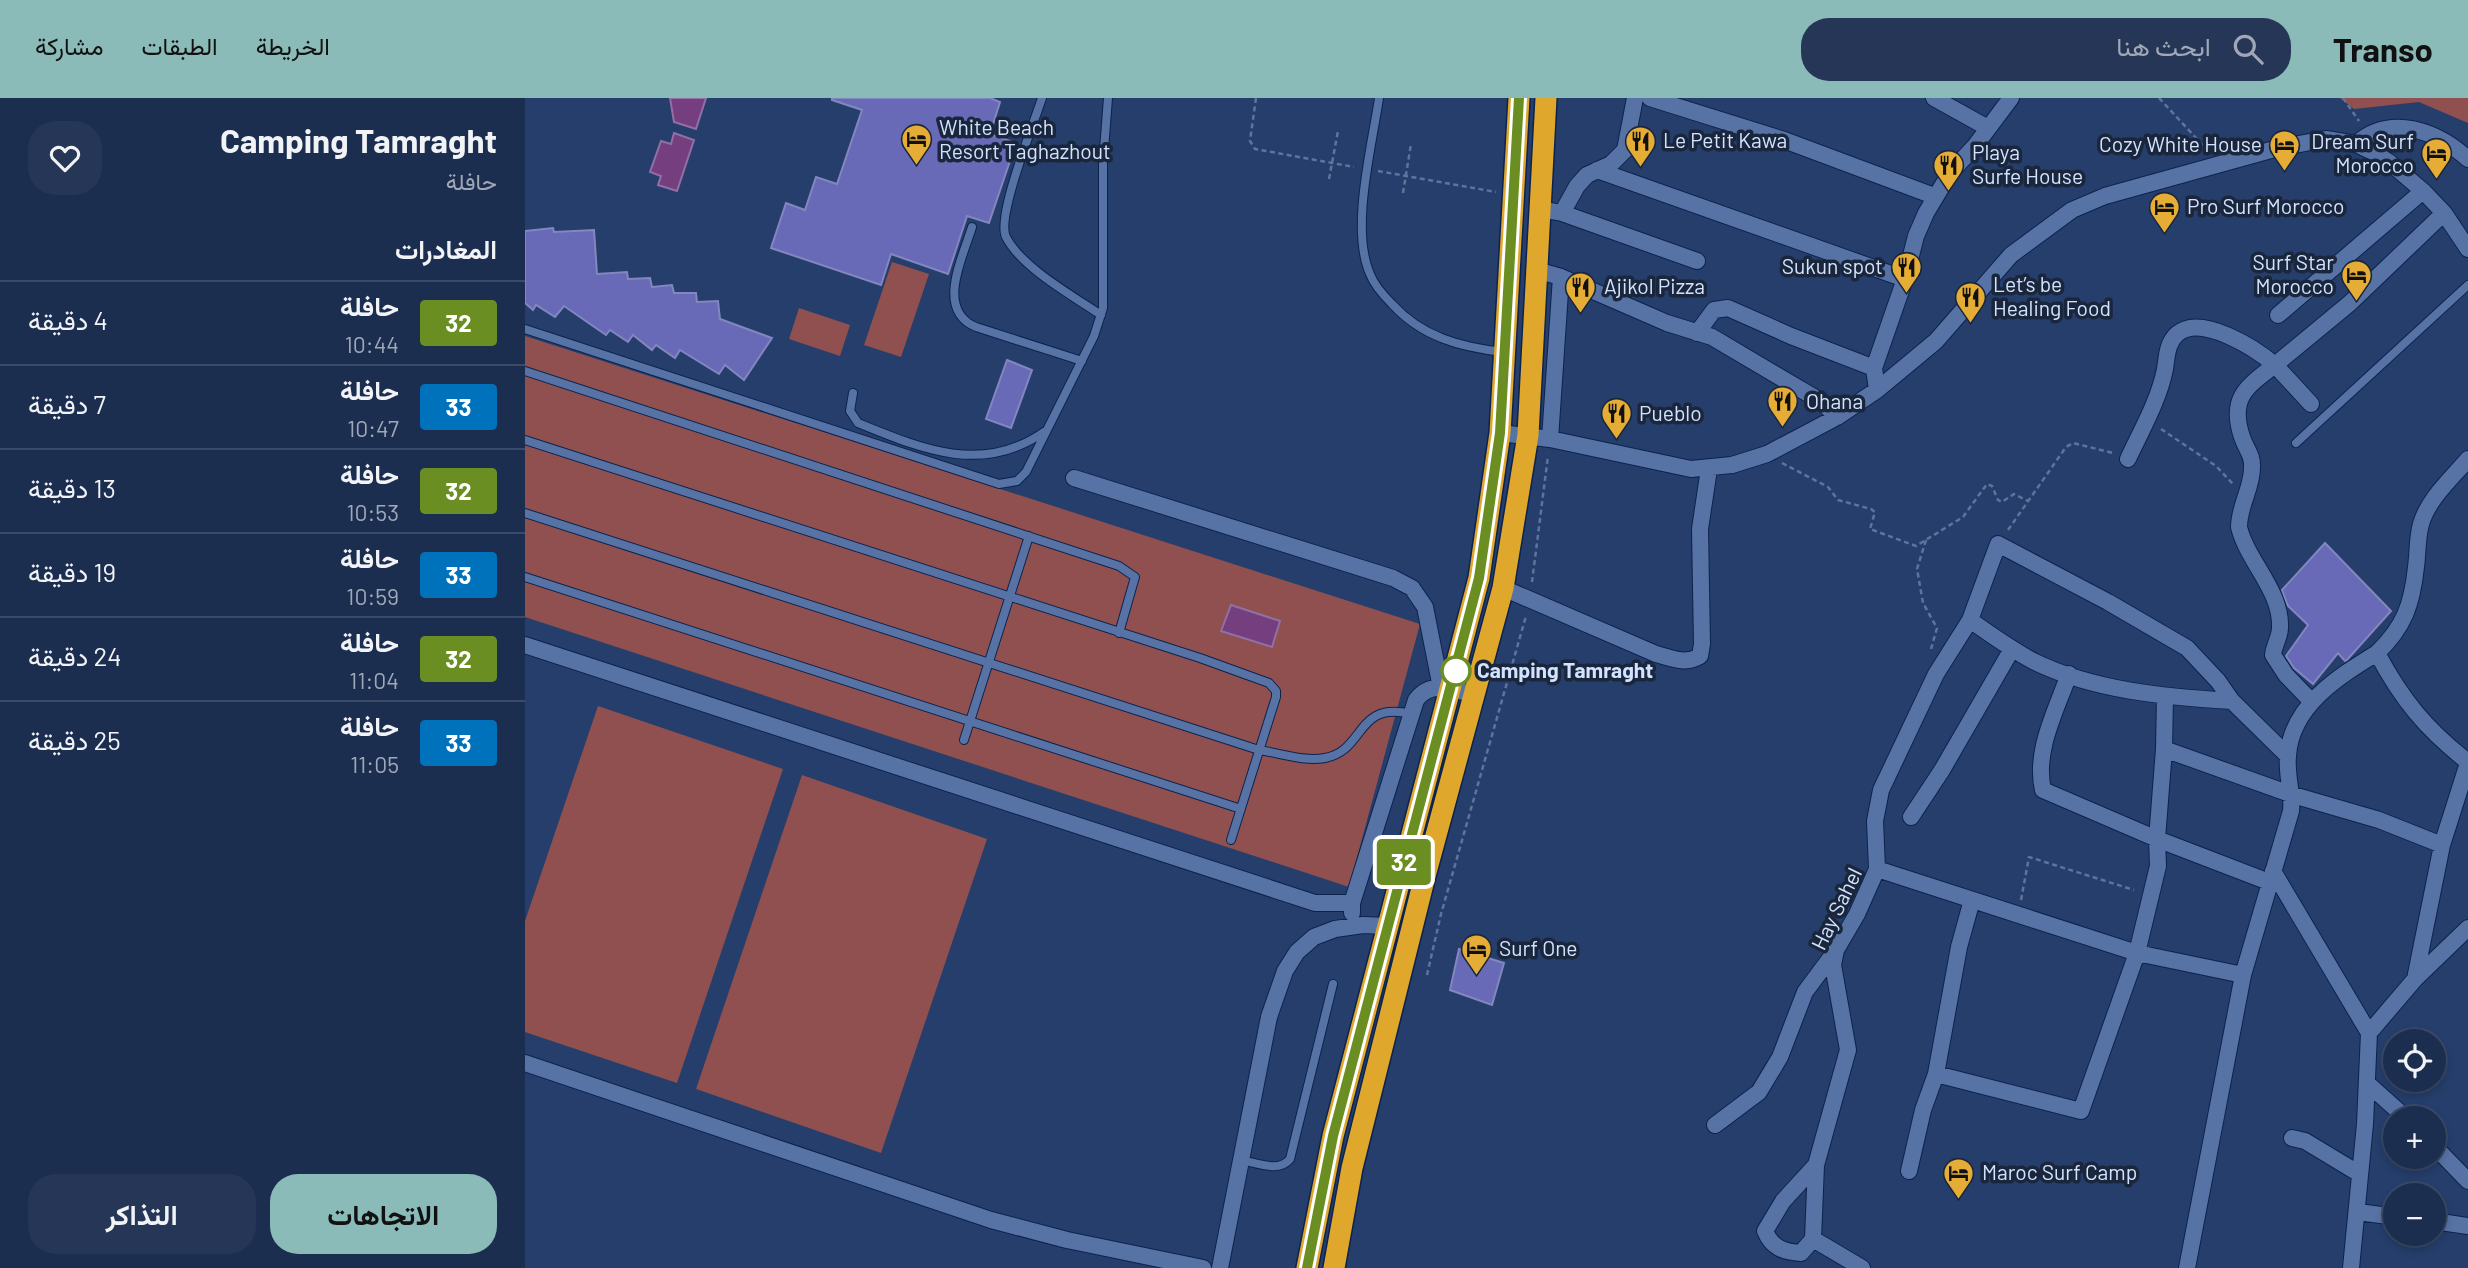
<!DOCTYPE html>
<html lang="ar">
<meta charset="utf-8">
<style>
:root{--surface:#1c2e50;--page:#253657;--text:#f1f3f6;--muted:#a0a8b7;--line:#3a4a67;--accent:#8bbbb9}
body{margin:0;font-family:Barlow,Vazirmatn,sans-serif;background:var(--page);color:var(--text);direction:rtl;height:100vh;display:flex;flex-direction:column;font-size:26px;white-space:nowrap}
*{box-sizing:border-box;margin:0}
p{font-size:23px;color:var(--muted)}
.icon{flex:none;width:38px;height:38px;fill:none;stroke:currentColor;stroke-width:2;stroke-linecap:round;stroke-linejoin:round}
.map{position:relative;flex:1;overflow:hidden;direction:ltr}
.drawer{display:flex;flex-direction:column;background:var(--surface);width:525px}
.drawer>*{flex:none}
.badge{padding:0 14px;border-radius:5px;font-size:24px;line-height:46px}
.controls{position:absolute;left:1858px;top:931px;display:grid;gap:14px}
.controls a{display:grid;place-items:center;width:63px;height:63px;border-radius:50%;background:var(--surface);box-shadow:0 4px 10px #0003,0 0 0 2px var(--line);font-size:35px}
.map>.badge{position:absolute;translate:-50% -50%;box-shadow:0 0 0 4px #fff}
h2{padding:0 28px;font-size:26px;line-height:63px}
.round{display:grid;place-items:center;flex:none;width:74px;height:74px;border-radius:28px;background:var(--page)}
.summary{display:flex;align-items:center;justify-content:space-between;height:119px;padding:0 28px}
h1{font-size:33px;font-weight:700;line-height:52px}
.cta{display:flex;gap:14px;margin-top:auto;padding:14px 28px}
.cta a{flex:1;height:80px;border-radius:28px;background:var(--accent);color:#111;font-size:28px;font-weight:700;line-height:80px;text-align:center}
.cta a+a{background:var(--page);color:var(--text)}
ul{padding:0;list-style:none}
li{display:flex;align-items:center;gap:21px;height:84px;padding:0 28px;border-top:2px solid var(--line)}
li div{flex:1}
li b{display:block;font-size:26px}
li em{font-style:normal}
li .badge{min-width:77px;font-weight:700;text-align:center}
header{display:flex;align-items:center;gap:42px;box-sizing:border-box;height:98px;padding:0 35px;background:var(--accent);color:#111}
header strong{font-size:33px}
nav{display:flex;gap:38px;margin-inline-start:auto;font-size:24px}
.search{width:490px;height:63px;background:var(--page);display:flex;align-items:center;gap:18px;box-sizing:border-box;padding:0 24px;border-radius:28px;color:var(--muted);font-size:26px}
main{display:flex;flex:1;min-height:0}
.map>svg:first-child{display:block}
.green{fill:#90504f}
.water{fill:#753f7f;stroke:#9170a5;stroke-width:2}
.building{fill:#696ab7;stroke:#8387bf;stroke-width:2}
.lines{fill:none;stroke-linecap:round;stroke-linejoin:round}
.lane-casing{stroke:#0c234e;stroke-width:10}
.street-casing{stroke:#0c234e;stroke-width:18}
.highway-casing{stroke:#0c234e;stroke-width:24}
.path{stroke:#5e749b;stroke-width:2.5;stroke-dasharray:5 3.5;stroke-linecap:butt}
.lane{stroke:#5773a5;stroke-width:8}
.street{stroke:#5773a5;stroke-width:16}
.highway{stroke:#e0a72d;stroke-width:21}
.line-casing{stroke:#fff;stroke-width:16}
.line{stroke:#6b8e23;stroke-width:10}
.stop-dot{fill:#fff;stroke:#6b8e23;stroke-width:3.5}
.labels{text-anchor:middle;stroke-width:7;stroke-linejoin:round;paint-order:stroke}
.poi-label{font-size:21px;fill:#d3e3ff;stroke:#1a263b;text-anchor:start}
.stop-label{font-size:21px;font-weight:bold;fill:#d3e3ff;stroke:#1a263b;text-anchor:start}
.street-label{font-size:21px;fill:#d3e3ff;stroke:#1a263b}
</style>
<header>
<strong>Transo</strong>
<div class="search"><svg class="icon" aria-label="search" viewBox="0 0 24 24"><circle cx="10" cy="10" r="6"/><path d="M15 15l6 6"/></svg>ابحث هنا</div>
<nav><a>الخريطة</a><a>الطبقات</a><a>مشاركة</a></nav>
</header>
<main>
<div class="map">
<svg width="1943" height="1170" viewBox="0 0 1943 1170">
<rect width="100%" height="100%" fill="#253e6b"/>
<path class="green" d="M1815 0H1943V25L1894 4 1829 11Z
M367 164 404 176 376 259 339 247Z
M274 210 325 227 315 258 264 241Z
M0 238 895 526 824 789 0 519Z
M73 608 258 671 152 985 0 934V823Z
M277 677 462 741 356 1055 171 991Z"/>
<path class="water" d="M145 0H181L171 31 149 24Z
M149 35 169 42 152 93 133 87 136 78 125 74 136 43 146 46Z
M706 507 755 523 747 549 696 533Z"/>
<path class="building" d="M307 0H465L475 4 465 36 491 45 464 125 442 118 423 176 366 156 356 187 246 150 261 105 280 112 291 79 312 86 337 12 307 2Z
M28 130 29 134 69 132 72 176 102 174 103 181 125 180 127 189 147 187 149 195H171L172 204 193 203 195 221 247 240 219 282 200 267 194 276 155 252 150 260 131 247 127 252 108 237 103 244 85 232 81 237 39 208 30 219 11 207 8 212 0 205V133Z
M482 262 507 272 486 330 461 321Z
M1800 445 1866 513 1822 562 1820 563 1813 555 1788 586 1769 570 1761 558 1783 527 1763 508 1757 492Z
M934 851 979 865 967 907 925 892Z"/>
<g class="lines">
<defs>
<path id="lane" d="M517 0C509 25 471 119 481 139 496 169 548 198 576 217
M854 0C847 48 825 131 845 176 849 187 859 198 867 206 897 239 935 249 978 254
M447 129C438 159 410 212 451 229L557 263
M0 231 474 386 492 383 501 374 569 238 578 210V65L583 0
M0 273 594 468 610 479 594 535
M328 295 325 313 333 325C397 351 457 377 519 334
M0 342 675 560 744 585 751 593V599L706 742
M1771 345 1943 187
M0 415 734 652C755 655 779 664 800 660 841 652 830 603 886 616
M0 479 716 711
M439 642 504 438
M716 1062C732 1065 754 1075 765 1061L808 886"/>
<path id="street" d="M1125 0 1259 42 1409 98
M1409 0 1463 30
M1831 46C1866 15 1912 33 1943 61
M1072 72 1380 181
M1015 111 1037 115 1052 88 1062 77 1086 66 1100 52 1110 0
M1037 115 1172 163
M1011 172 1036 179 1025 341
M1036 179 1142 225 1187 239 1297 304 1312 319
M1753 217 1898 93
M1172 235 1189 212 1203 210 1266 238 1349 270
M1352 292 1349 270 1380 181 1391 138 1401 115 1425 75 1450 48 1486 0
M1786 306 1750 267 1825 205 1919 115
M975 335 1025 341 1166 371 1207 367 1242 356 1312 319 1352 292 1411 243 1486 157 1547 112 1580 98 1753 50 1801 41 1831 46 1846 53 1864 64 1898 93 1919 115 1943 151
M1603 361C1616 333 1634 302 1640 271 1642 258 1642 245 1652 236 1676 215 1731 251 1750 267 1721 289 1704 300 1717 339 1721 351 1728 357 1727 370 1727 390 1714 408 1714 429 1722 463 1757 493 1755 530 1755 539 1749 547 1748 557L1761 577 1787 604
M1943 361C1927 380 1903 401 1896 426 1892 440 1893 455 1891 469 1887 507 1879 529 1852 555 1877 602 1901 631 1943 664
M549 380 868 480 887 490 900 509 916 590
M1473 446 1583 504 1662 550 1693 583 1707 603C1641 599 1569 593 1508 563 1486 551 1466 537 1445 522Z
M978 490 1131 556C1146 560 1160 567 1175 558L1177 546 1175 431 1184 371
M0 547 790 805H827
M1544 576C1531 613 1509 653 1518 692L1632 741 1639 651 1640 599
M1707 603 1763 658
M1639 651 1768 697 1854 722 1917 747
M1386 719 1417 672 1487 551
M1352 771 1350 723 1356 692 1411 576 1445 522
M1748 773 1844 935 1840 1026 1826 1170
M827 815V805L891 602C906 581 929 592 950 597
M1890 881 1917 747 1943 665
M1844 935 1890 881 1943 830
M0 965 466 1122 542 1142 678 1170
M1411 976 1556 1013 1612 855 1633 768 1632 741 1744 784
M1842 985 1881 1020
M1190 1027 1234 994 1255 959 1280 894 1309 855
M1767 1040 1780 1043 1833 1075
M1909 1048 1943 1083
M1384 1073 1398 1012 1411 976 1434 849 1447 802
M1833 1114 1871 1119
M1909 1123 1943 1128
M1288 1141 1276 1155C1259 1154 1247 1150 1240 1133L1258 1103 1291 1067
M695 1170 744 919 760 873 772 854 789 839 810 831 838 827 862 828
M1337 1170 1288 1141 1291 1067 1323 952 1308 867 1311 852 1332 816 1352 771 1612 855 1718 877
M1662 1170 1718 877 1766 713C1768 694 1761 677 1763 658 1766 608 1813 579 1852 555"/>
<path id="highway" d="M782 1170 808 1038 954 480 975 335 994 0
M809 1170 827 1070 900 778 978 490 1003 337 1021 0"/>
</defs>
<use href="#lane" class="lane-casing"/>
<use href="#street" class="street-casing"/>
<use href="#highway" class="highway-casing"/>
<path class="path" d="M731 0 725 43 730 51 829 69
M1634 0 1684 54
M1818 0 1834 23
M853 73 971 94
M804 81 813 33
M878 95 886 46
M1636 331 1691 368 1708 386
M1257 365 1303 389 1313 402 1346 411 1350 414 1345 431 1391 448 1438 419 1462 386 1467 388 1473 402 1477 404 1489 396 1503 403
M1483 432 1541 349 1548 345 1588 355
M1401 442 1392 471 1398 505 1412 530 1406 551
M1007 484 1023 358
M1496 802 1504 759 1609 792
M902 877 916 816 1001 518"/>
<use href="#lane" class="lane"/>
<use href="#street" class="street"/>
<use href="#highway" class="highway"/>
</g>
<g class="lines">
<defs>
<path id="line" d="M782 1170 808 1038 954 480 975 335 994 0"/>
</defs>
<use href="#line" class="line-casing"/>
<use href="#line" class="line"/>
</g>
<defs>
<symbol id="hotel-pin" viewBox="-11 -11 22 30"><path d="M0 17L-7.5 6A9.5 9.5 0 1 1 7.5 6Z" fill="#e6ad36" stroke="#1a263b"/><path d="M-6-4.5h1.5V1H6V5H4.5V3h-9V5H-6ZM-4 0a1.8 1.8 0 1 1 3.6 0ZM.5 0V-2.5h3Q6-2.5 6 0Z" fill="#111"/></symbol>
<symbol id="restaurant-pin" viewBox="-11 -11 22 30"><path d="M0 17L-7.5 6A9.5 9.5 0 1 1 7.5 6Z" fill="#e6ad36" stroke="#1a263b"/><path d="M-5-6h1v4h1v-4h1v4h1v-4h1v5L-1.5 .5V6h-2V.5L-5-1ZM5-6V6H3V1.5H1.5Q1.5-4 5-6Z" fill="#111"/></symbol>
</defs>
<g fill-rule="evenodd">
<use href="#hotel-pin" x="374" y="24" width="35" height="47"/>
<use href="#restaurant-pin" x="1098" y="26" width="35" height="47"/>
<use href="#hotel-pin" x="1742" y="30" width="35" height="47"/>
<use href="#hotel-pin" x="1894" y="38" width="35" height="47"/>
<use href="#restaurant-pin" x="1406" y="50" width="35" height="47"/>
<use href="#hotel-pin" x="1622" y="92" width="35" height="47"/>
<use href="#restaurant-pin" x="1364" y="152" width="35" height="47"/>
<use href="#hotel-pin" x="1814" y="160" width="35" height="47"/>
<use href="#restaurant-pin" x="1038" y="172" width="35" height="47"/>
<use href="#restaurant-pin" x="1428" y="182" width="35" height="47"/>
<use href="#restaurant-pin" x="1240" y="286" width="35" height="47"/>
<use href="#restaurant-pin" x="1074" y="298" width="35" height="47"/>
<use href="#hotel-pin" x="934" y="834" width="35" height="47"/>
<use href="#hotel-pin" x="1416" y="1058" width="35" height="47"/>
</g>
<circle class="stop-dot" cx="931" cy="573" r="14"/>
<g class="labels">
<g class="poi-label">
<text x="414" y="37">White Beach<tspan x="414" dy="24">Resort Taghazhout</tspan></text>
<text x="1138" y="50">Le Petit Kawa</text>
<text x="1889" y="51" text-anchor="end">Dream Surf<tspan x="1889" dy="24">Morocco</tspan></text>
<text x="1737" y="54" text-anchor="end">Cozy White House</text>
<text x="1447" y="62">Playa<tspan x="1447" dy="24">Surfe House</tspan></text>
<text x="1662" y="116">Pro Surf Morocco</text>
<text x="1809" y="172" text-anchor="end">Surf Star<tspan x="1809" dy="24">Morocco</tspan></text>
<text x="1358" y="176" text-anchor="end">Sukun spot</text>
<text x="1468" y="194">Let’s be<tspan x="1468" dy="24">Healing Food</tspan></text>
<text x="1079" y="196">Ajikol Pizza</text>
<text x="1281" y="311">Ohana</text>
<text x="1114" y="323">Pueblo</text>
<text x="974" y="858">Surf One</text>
<text x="1457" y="1082">Maroc Surf Camp</text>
</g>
<g class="stop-label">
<text x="952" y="580">Camping Tamraght</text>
</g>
<g class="street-label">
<text transform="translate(1312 811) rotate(-64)" y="7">Hay Sahel</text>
</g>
</g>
</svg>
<div class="controls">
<a><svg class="icon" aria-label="locate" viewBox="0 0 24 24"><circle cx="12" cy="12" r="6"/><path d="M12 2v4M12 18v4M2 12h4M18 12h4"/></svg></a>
<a>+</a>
<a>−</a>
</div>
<b class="badge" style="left:879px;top:764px;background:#6b8e23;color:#fff">32</b>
</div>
<section class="drawer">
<div class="summary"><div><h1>Camping Tamraght</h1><p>حافلة</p></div><a class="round"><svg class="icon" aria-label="heart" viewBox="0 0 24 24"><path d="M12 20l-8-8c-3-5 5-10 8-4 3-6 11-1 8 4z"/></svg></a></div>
<h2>المغادرات</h2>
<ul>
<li><span class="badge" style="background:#6b8e23;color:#fff">32</span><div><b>حافلة</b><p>10:44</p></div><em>4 دقيقة</em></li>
<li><span class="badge" style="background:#0072bc;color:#fff">33</span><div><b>حافلة</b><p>10:47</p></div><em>7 دقيقة</em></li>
<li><span class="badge" style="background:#6b8e23;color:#fff">32</span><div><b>حافلة</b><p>10:53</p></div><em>13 دقيقة</em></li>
<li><span class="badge" style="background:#0072bc;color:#fff">33</span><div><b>حافلة</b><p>10:59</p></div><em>19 دقيقة</em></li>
<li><span class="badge" style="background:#6b8e23;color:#fff">32</span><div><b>حافلة</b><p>11:04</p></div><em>24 دقيقة</em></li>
<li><span class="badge" style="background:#0072bc;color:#fff">33</span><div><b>حافلة</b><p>11:05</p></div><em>25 دقيقة</em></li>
</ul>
<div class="cta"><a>الاتجاهات</a><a>التذاكر</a></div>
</section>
</main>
